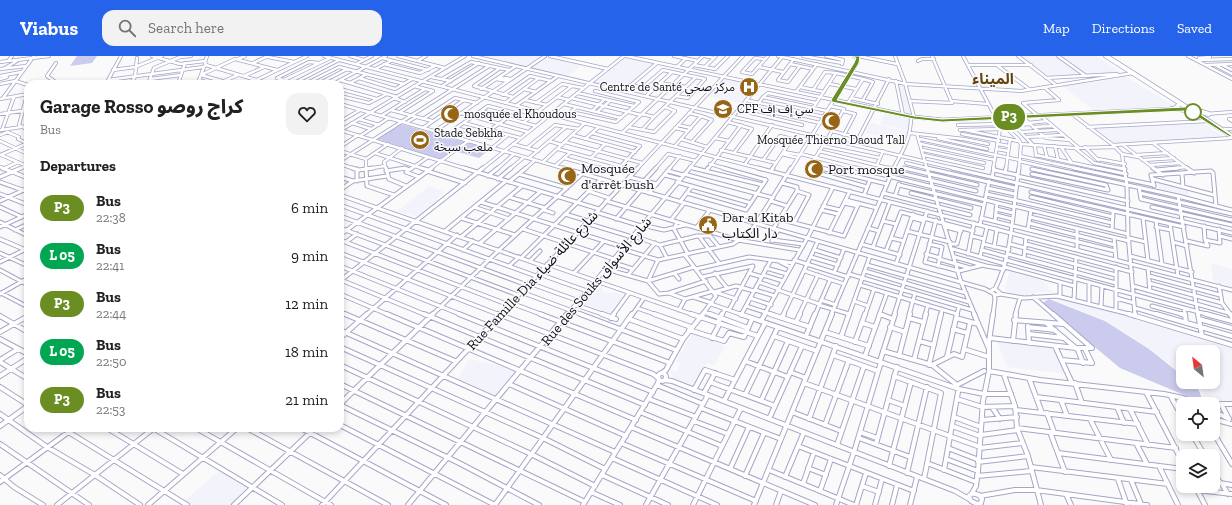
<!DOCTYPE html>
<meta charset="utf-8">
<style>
:root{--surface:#fff;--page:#f2f2f2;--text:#202124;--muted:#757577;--accent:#2563eb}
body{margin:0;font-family:"Zilla Slab","Noto Sans Arabic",serif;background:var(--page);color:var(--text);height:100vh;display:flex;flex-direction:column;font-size:15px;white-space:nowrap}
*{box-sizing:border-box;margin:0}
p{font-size:13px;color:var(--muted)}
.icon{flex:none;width:22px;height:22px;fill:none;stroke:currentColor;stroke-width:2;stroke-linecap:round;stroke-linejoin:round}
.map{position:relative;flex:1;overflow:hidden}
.sheet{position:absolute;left:24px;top:24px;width:320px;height:352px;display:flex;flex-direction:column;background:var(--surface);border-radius:12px;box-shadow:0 2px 6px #0003}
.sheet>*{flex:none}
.badge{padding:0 8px;border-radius:13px;font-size:14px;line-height:26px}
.needle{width:26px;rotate:331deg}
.tools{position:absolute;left:1176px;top:289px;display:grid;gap:8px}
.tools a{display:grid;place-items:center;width:44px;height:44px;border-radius:8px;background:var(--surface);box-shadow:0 2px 6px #0003;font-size:20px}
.map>.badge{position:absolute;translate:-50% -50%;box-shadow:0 0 0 2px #fff}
h2{padding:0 16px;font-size:15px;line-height:36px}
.round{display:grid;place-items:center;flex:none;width:42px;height:42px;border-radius:12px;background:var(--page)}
.overview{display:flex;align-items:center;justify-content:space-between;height:68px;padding:0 16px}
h1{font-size:19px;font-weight:800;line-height:30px}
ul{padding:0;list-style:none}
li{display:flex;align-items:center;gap:12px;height:48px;padding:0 16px}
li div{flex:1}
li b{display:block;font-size:15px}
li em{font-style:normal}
li .badge{min-width:44px;font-weight:700;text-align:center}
header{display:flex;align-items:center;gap:24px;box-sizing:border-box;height:56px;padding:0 20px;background:var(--accent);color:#fff}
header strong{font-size:19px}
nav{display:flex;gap:22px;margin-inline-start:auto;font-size:14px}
.search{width:280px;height:36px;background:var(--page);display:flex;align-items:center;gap:10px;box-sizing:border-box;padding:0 14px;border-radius:12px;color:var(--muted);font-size:15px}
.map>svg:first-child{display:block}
.built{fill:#f3f3fc}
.green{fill:#cbcced}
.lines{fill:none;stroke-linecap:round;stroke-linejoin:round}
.minor-far2-casing{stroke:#a5a6c7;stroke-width:4}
.minor-far1-casing{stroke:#a5a6c7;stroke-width:5}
.minor-casing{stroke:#a5a6c7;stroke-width:6}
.major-casing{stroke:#a5a6c7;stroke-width:4.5}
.highway-casing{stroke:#a5a6c7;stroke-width:5.5}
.minor-far2{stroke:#fff;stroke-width:2.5}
.minor-far1{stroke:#fff;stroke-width:3}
.minor{stroke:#fff;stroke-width:4}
.major{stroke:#fff;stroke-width:3}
.highway{stroke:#fff;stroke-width:4}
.line{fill:#6b8e23;stroke:#fff}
.stop-dot{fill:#fff;stroke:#6b8e23;stroke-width:2}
.labels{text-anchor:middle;stroke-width:3;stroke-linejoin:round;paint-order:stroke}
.far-poi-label{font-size:12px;fill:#0f0f1a;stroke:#fafafa;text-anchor:start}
.poi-label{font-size:14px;fill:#0f0f1a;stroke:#fafafa;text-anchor:start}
.street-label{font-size:14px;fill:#0f0f1a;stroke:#fafafa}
.far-district-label{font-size:15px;font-weight:bold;fill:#64430d;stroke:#fafafa}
</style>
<header>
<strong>Viabus</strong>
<div class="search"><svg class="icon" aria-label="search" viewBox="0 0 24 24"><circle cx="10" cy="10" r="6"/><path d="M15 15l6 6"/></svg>Search here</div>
<nav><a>Map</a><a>Directions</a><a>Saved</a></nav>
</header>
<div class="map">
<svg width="1232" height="449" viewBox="0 0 1232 449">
<rect width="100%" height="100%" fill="#fafafa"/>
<path class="built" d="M477 0H542L525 11Z
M548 0 583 8 567 21 530 12Z
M1020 0H1056L1082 18 1080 19 1051 21 1046 19Z
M1061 0H1096L1121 16 1089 20Z
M626 1 655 7 623 34 592 26Z
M1125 20 1175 50 1095 55 1062 30Z
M724 22 745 27 741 32H742L747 27 756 29 740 47 708 40Z
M898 24 904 26 913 61 904 59Z
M885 56 910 61 909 75 880 68Z
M1201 66 1224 81 1113 88 1094 72Z
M870 67 909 76 905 86 865 77Z
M1159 125 1189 133V142L1169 135 1167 136 1158 134Z
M429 130 445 136 437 143 439 144 417 161 397 155Z
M1211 207 1232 213V231L1213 225Z
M1010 213 1042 225 1048 229V233L1058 237 1040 236 1025 239 1008 236 1005 232Z
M595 229 602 232 603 236 608 237 614 236 626 240 610 261 578 248Z
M1051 240 1106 253 1232 289V347L1220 345 1213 350V348H1205L1202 334 1192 326H1213V296H1183V319L1150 293 1105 264 1050 242Z
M692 278 725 290 714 310 707 307 696 330 673 322 670 315H677L680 308 676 305Z
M997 285 1054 291 1067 318 1007 311Z
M469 303 502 310 516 315 495 341 457 324Z
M219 415 248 433 231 449H192L184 445Z"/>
<path class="green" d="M77 0H97L92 7 70 10Z
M401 68 464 86 441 103 377 83Z
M469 87H470L490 93 479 102 458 96Z
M1049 243 1105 265 1149 293 1183 320V326C1197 326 1200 335 1203 347L1120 312 1042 247Z"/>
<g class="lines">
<defs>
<path id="minor-far2" d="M152 0 180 8 205 5
M207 0 205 6 206 9 270 28
M324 0 762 113
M350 0 364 4
M398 0 445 12
M473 0 957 113
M550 0 608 13
M626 0 834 44 791 113
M674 0 698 5
M705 0 714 2
M778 0 906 28 1021 35 1133 17
M803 0 842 7
M826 0 843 4 842 8
M858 0 897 8
M895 0 905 27 914 61
M963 0 996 62 1018 83 1021 88 1019 113
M1018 0 1056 29
M1058 0 1086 20
M1188 0 1232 23
M268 1 294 6
M382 2 428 14
M1199 2 1210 1
M238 3 245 0
M765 3 755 2 742 16 752 18 768 0
M1198 4 1232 3
M8 5 12 0
M417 5 426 0
M918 5 922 3H934
M0 6 49 0
M253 7 268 0
M356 8 372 0
M384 8 420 17 435 10
M790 8 800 10 788 26 778 24Z
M790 8 794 3
M694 9 715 13 728 0
M968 9H1031
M1206 9 1232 8
M1215 9 1232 18
M1222 9 1232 14
M800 10 813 13
M998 10 1029 33
M204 11 199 24 212 28
M677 11 686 2
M705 11 716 0
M759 11 783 16
M5 12 17 5
M500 12 474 30 513 41
M0 13 26 10
M375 13 391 5
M113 14 135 11 162 0
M201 19 235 3 277 14
M201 19 222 25
M0 20 21 16
M244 20 264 11
M431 21 451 25
M499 21 511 23
M359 22 395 33 412 23
M1046 22 1117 18
M0 23 7 21
M150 23 181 19
M442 23 471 6 509 14
M496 23 508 25
M863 23 873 26 863 44
M108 24 203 11 206 9
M284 24 330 2
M340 24 397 41
M224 25 237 28
M896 25 903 59
M293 27 277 22 309 6 319 7
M350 27 367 18
M660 27 672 29
M0 28 15 25 28 29
M53 28 54 25 47 20 56 7
M106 28 121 0
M130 28 135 21 137 2
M148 28 154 12 180 1 191 0
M178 28 185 7
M217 28 238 19
M248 28 307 0
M292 28 339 4
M305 28 339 11 404 28
M318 28 347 13
M333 28 386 0
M673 28 685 31
M830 28 856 33
M630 29 652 34
M414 30 433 35
M442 30 479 7
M671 31 683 33
M800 31 824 36
M642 32 663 14 705 23 688 42 676 40
M340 33 377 43
M481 33 516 10
M524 33 536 36
M813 34 825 16 836 17
M624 35 657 7
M796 36 817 8
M578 37 634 50
M27 39 19 69 28 74
M503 39 530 20 551 25
M340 40 369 47 387 38
M646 40 672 16
M557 41 569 44
M763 41 768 37 816 47
M3 42 34 0
M394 42 405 46
M571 42 641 59
M851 42 878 48
M0 43 28 38
M525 44 547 49
M746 44 824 61
M910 45 952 47 932 0
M951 45 988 48
M505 47 539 22
M536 47 562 28 583 32
M340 48 566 113
M564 48 621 62
M517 49 558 20
M755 52 751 57 802 69
M813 52 836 17 863 23 848 47
M391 54 432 65
M482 55 536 70
M592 55 605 43
M843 55 855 58 844 79
M400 56 433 35
M571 56 616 66 639 46 595 35
M597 56 610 45
M445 57 457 60
M461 57 528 76
M0 58 28 54
M642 58 654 61 642 74
M1072 58 1113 89 1122 98 1124 113
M1206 58 1232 56
M381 60 425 33
M1038 60 1023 47 1059 44 1044 31
M1041 60 1079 92
M654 61 696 21
M1010 61 1019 69
M1022 61 1046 82 1070 84
M563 62 577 51
M823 62 838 65
M359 63 379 69
M423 63 455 42 477 47
M1232 63H1229L1232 65
M341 65 360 54
M822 65 836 68
M524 66 572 30
M728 66 752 73 734 97
M352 67 371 73
M406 67 416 61
M464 67 520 82
M820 67 755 52 763 41 827 55
M1028 67 1047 65
M678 69 691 72
M958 69 1002 68
M1014 69 1035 91 1036 100
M1004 70 1030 68
M628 71 654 76 675 55 665 51
M1033 71 1053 70
M1088 71 1208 65
M423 72 464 44
M675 72 688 75
M1225 73H1232
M1 74 28 70
M2 74 14 41
M340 74 467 113
M341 74 465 0
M490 74 507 62
M960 74 1002 73
M965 74 1018 85
M435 75 545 0
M832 75 859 82
M7 76 19 81 18 83 28 88
M1021 76 1057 74
M592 77 640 90 618 113
M622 77 703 0
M910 77 964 83 988 88
M917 78 927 113
M962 78 999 85
M0 79 8 76
M572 79 635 96
M360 80 389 62
M1026 81 1063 79
M491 82 456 72 488 50 531 61
M715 82 729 85
M828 82 844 53 830 50
M938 82 987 93
M585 83 599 71
M681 83 707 91
M920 83 1019 104
M0 85 28 98
M549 85 562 89
M565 86 642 107
M692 86 712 64 701 60
M1153 87 1188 113
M513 88 538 95
M921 88 995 104
M998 88 1009 90
M1021 88 1075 92 1115 91
M855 89 889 23
M1113 89 1232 82
M1123 89 1155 113
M675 90 701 60 689 57
M1044 90 1047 101
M1055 90 1058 103
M340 91 358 79
M1061 91 1071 106
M1085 91 1098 104
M492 92 508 79
M527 92 555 69 579 73
M1075 92 1094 107 1124 113
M558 93 621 110
M997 93 1008 95
M721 94 776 107
M923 94 984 107
M340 95 366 103 388 88
M819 95 892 113
M784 96 800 99
M375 97 424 113
M782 98 798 102
M801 98 860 113
M1122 98 1138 101
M0 99 28 87
M1 99 27 110
M924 99 983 112
M1036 99 1101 113
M1136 99 1167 97
M1020 100 1079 113
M529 102 566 71
M564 102 603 113
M591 102 605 88
M366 103V113
M1098 103 1125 108
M763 104 780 80 792 83 772 113
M1143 104 1174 102
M340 105 489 10
M1019 105 1054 113
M543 106 585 67
M906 107 931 113
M340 108 355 113
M710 108 727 113
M745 108 772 69
M810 109 825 113
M877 109 883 95
M1150 109 1180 107
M555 110 571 96
M0 111 5 113
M690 111 697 113
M904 112 907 113
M3 113 18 106
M19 113 28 109
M367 113 385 110
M386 113 384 106 402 92
M400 113H407
M411 113 428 101
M430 113 468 85
M482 113 624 0
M497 113 514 98
M510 113 524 101
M525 113 535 104
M637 113 743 0
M655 113 668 98 696 105
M669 113 680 100
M689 113 783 0
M708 113 741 69
M808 113 823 90 880 102
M893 113C903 95 911 82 911 61
M993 113 1000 73
M1006 113 1010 83
M1168 113 1186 111"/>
<path id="minor-far1" d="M2 112 28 122
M352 112 359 114 373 112
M366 112 367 130 394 139
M386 112 389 123 406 130
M412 112 406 116 419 121
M421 112 428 114
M464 112 599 153
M563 112 985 233 996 239 1001 238 995 233 992 234V236
M600 112 615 116 619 112
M693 112 763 129
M758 112 1232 234
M808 112 807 114 867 131
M821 112 887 128
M856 112 1014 151
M888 112 893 113
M904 112 977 129
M927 112 961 226 975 259
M927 112 1015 132
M952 112 1232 177
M1050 112 1178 140 1232 154
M1074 112 1154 129
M1097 112 1126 118
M1119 112 1125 113
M1124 112 1127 129 1128 178 1135 259
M1153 112 1163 119
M1187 112 1194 117
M3 113 6 112
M357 113V125
M1032 113 1106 129 1108 134 1032 118
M994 114 1017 119
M1156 114 1178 112
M386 115 405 112 409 114
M427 115 465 127
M668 115 683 119
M706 115 708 112
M771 115 773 112
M892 115 976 135
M1005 117 1006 112
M519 118 567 132
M684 118 773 142
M1182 118 1183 131
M665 119 680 123
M488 120 498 112
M1017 120 1128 145
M0 121 21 112
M340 121 353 125
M629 121 657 128
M992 121 994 112
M498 123 511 112
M1153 123 1214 139
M644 125 656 112
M0 126 28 136
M509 126 526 112
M677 126 751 147
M782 127 797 131V135
M899 129 984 149
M1154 130 1151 119 1211 115 1213 117 1216 150
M1139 131 1141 143 1232 164
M987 132 1015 138
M340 134 353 125 387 120
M588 135 609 142
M1031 136 1184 171
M649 137 670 112
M687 137 746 154 766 124 723 112
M883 137 970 159
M911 137 971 152
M1140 137 1232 158
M0 138 28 149
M986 138 1014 144
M340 139 546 211
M864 139 870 124
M895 140 899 128
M1178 140 1198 259
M509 141 545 152
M1031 141 1113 161
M846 144 877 152
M1014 144 1112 167
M0 145 28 132
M606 145 738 184 799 194
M771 145 787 150
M481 146 623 191
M680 146 692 130
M844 147 858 150
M340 149 536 220
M823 150 840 154
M1014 150 1128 178
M0 151 22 161
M474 151 509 163
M1152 151 1232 169
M996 153 1013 157
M544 154 553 157
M821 154 838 158
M596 156 641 170
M565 158 588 165
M996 159 1012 163
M340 160 527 229
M1030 161 1129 185
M461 162 515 179
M912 162 924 165
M981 162 1115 195
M1143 162 1148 205
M616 163 641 134
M779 163 844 180 859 147
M671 164 684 147
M936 164 925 206 959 215 983 209
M883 165 896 168
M995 165 997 147
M1156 165 1162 208
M0 166 28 180
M677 166 674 173 688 198
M586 167 632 181
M794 167 809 139 797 135
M1029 167 1115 189
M1170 168 1178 220
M642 169 664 174 685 169
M980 169 989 125
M0 171 28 158
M697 171 710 154
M946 171 961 175
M1156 171 1171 174
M340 172 518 239
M868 172 879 175
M1077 172V194
M523 173 614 203
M773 173 797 135
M1028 173 1031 154
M15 174 28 168
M1112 174 1113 155
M445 175 506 125
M907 175 950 186
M829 177 850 135
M340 179 432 112
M633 180 660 189 697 180H710L719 191
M699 180 719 207
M972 180 984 183
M1220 180 1232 183
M461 181 522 130
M891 182 904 185
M1114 182 1116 204
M1129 182 1146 186
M0 183 28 195
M340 184 509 249
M773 184 803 188
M1205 184 1220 187 1219 173
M772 185 778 174
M1187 185 1208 190 1205 184 1204 170
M346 186 357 178
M1173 186 1187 190
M480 187 540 136
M861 188 900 199
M929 188 942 191 938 210
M951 188H957L961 172
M983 188 1009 194
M1010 188 1025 192
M1026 188 1132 216
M660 189 667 202
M873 191 890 146
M994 191 997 173
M622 193 658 204 733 188 748 178 756 168 791 112
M953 193 1005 208
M463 194 473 185
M815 194 841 202
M982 194 1007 201
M886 195 901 156 973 175
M1025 195 1116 219
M0 197 28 210
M340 197 500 259
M926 198 940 202
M968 198 974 167
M1008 198 1116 227
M685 199 716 240 702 259
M1130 200 1192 216
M811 201 838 209
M955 201 986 210 1004 213
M980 201 987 171
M521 202 601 123
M1024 202 1026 181
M939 203 970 212
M794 204 848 221
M1006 204 1210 259
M530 205 540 195
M0 206 28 192
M611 206 633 213
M780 206 790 211
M547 208 694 259
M896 208 913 158
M867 209 966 237
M340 210 462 259
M509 210 519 201
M1005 211 1074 230
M1116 211V254
M766 212 787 218
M1148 212 1150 235
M606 213 648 225 659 238
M696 213 749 201 793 207
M0 214 28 229
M805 215 844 228
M865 215 969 246
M574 217 604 185
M674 217 679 223
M715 217 727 232
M749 217 762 221
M834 217 844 193
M539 218 587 235
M849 218 972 254
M628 219 655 187
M763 219 783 225
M1149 220 1220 239
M702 221 753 210 729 254
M341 224 426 259
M340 225 483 112
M648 225 694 211
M648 225 658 204
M759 226 779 233
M1060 226V240
M1089 226V247
M529 227 579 245
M1149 227 1222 247 1231 259
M860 229 957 258
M1133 230 1232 258
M1219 230 1222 247
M995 233C1014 195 1012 153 1019 112
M755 234 775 240
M778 234 819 248
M521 236 583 259
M714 236 736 230 754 235
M715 236 736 243
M1 237 28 251
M669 237 685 243 679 254
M0 238 28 222
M340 238 389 259
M659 238 669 237 706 225
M1000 238 1024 242 1057 240 1133 259
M693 241 712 247
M1033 241 1054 259
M750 242 771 249
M1116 242 1134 247
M685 243 713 235
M821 244 836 249
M1074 244 1076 201
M854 245 868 250
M511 247 543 259
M711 248 743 259
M576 249 605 259
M819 249 849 258
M746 250 774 259
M1101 250 1102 230
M1152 250 1185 259
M637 252 657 259
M1135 252 1159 259
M1184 252 1185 259
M340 256 347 259
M704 256 712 259
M880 258 883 259
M366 259 457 179
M432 259 499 194 582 118
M500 259 638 112
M567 259 690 112
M613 259 629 237
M632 259 644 242
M722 259 725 253
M741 259 771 204
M764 259 809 179 833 131
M783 259 818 185
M799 259 818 219
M815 259 830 224
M831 259 894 112
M849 259 870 200
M865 259 874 233
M879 259 887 237
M894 259 927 155
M909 259 915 237
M925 259 928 249
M941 259 942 253
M957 259 959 250
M993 259 995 243 994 238
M1015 259 1020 242"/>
<path id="minor" d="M345 258 455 305
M387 258 636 364
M424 258 645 349
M459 258 653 336
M498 258 653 318 658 322
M540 258 670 307
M580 258 676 294
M602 258 616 263
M654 258 691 271
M691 258 758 280
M710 258 748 272
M740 258 959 333 984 338H1011
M770 258 810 271
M880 258 893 263
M974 258 989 293
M1129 258 1232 289
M1135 258V260
M1156 258 1232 280
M1181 258 1185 259
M1185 258 1186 267
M1198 258 1202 280
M1206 258 1232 265
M1230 258 1232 261
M0 260 28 276
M611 262 614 258
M782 262 784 258
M909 262 923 266
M956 262 978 268
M629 263 683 283
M1199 263 1232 272
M719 264 722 258
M1014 264 1064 268
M761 265 765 258
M796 266 800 258
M862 267 875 271
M1028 270 1029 287
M890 271 905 276
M1028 271 1055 274
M953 273 967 277
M340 274 615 396
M689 274 724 285 729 277 744 281 752 263
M0 276 28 260
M825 276 869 290
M1029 278 1064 282 1046 267
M774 280 817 295
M806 280 815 258
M841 281 849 258
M340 282 367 258
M712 282 720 267
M990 282 1076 292H1092L1053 258
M1064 282 1078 294 1083 307
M0 283 28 298
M919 285 934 289
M1013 285 1016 258
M855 286 865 258
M1055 290 1072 327
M340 291 543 382 605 413
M964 293 989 301
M883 295 932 309 957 329 958 336 944 414
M833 299 878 315
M865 300 880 258
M899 300 910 258
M947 301 957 258
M0 304 18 293
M914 304 926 258
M1062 304 1092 307 1085 293
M745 305 788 321
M880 305 895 258
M0 306 28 323
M340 309 531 398 595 430
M929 309 941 258
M932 309 954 298 962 301 970 267
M989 315 1040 324 1164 338 1183 342 1199 348
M790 316 806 322
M658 321a4 4 0 1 1 8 0a4 4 0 1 1-8 0Z
M662 317 666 314 683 283 703 258
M1004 319 1015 350 1017 372 1028 400 1041 449
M0 320 28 302
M894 320 941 337 924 423
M1029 322 1042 357
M665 324 672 325 955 435 969 443
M710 326 775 350
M804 327 980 391
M1075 327 1082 347
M340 328 585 446
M509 328 626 380
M657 329 703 348
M957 329 984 315
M0 331 28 349
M694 334 705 314 735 324
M1146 336 1183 407
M704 337 715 317
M745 339 778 271
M1036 341 1157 356
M1171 341 1183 362
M649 343 696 361
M957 343 982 351 1015 350
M888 344 905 350
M1061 344 1067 360
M724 345 765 267
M761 345 788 285
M340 348 433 258
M340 349 461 408 539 449
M992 351 1000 363
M1117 351 1124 367
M701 352 781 383
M1130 353 1148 389
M1016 354 1138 368
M1213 355 1229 363 1221 348H1232
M640 356 722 390
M792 356 841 375
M1047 357 1054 376
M0 358 47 391 95 419 140 449
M954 361 981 371
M769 363 802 290
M809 363 836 290
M1090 363 1111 404
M1213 363 1232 368
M982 364 1017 361
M694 365 728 378
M340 369 495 449
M825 369 849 304
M0 370 28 350
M952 370 980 380
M631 371 815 449
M62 372 187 449
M107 372 183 418
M153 372 282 449
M196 372 331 449
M247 372 388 449
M301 372 446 449
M1017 372 1176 392
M860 376 877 382
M1050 376 1065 416
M1213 376 1232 408
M1192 378 1205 400
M981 379 1018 374
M859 382 910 401
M621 387 756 445
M1136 387 1147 408
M0 388 89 449
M876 388 897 311
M837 389 864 310
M798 390 914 435
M948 392 979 404
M980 392 1023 387
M1058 397 1183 413
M612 402 717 449
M946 403 978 415
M978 406 1028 400
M927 407 976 426
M889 410 911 326
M1159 410 1178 449
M1031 411 1168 428
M808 412 826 419
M730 413 749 371
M769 414 854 449
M1213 415 1220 427 1232 429
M907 417 927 331
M0 419 14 431 43 449
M602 419 668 449
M745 420 764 377
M977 420 1031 415
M785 421 804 376
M1118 423 1127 449
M1131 424 1141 448
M0 426 74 372
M803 428 814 396
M1222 428 1228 438
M862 430 879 436
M1195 430 1205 449
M1197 434 1232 438
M820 435 831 403
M591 436 620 449
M972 437 976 430 978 415 983 345 989 315V285L993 258
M972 437 979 439 982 443 981 447 977 448 971 445 969 440Z
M1066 438 1071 449
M980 440 1015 434H1036L1147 449
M57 449 154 372
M148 449 237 372
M234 449 315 372
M322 449 501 258
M408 449 567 258
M495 449 632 258
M583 449 658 327 659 323
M646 449 708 339
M693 449 741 352
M754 449 832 258
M776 449 781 435
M836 449 854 396 881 306
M856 449 866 417
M875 449 882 423
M892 449 897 429
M910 449 917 421"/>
<path id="major" d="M854 0 858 1 857 7 834 44 914 61 943 64 1172 53 1191 55"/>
<path id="highway" d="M1106 0 1232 80
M1172 53 1176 52 1180 47
M1195 54 1209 58"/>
</defs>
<use href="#minor-far2" class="minor-far2-casing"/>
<use href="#minor-far1" class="minor-far1-casing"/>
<use href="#minor" class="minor-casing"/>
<use href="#major" class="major-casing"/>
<use href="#highway" class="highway-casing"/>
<use href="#minor-far2" class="minor-far2"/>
<use href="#minor-far1" class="minor-far1"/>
<use href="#minor" class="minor"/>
<use href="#major" class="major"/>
<use href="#highway" class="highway"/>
</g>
<path class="line" d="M851 0H860L859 7 837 44 914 60 942 63 1185 51 1197 56 1232 80 1230 81 1193 58 1184 55 942 66 914 63 832 46 831 44 854 7 856 2Z"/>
<defs>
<symbol id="hospital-disc" viewBox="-11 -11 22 22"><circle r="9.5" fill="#966616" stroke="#fafafa"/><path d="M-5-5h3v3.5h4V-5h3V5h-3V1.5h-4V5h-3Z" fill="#fff"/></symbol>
<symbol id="university-disc" viewBox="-11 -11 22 22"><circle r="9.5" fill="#966616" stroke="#fafafa"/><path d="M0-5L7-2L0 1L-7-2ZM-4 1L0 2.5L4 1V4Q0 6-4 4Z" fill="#fff"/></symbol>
<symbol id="mosque-disc" viewBox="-11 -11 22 22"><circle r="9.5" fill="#966616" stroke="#fafafa"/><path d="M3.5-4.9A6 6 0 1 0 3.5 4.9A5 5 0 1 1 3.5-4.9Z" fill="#fff"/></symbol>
<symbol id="stadium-disc" viewBox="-11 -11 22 22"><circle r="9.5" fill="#966616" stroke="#fafafa"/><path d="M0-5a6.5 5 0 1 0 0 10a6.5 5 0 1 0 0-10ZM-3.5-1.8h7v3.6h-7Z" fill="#fff"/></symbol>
<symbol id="civic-disc" viewBox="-11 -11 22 22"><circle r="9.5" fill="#966616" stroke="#fafafa"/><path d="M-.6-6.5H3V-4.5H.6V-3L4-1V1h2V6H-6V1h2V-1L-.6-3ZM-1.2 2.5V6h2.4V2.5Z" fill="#fff"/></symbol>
</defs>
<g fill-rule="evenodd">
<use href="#hospital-disc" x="738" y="20" width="22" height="22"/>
<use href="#university-disc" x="712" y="42" width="22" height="22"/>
<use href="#mosque-disc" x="439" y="47" width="22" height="22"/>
<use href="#mosque-disc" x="820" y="54" width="22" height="22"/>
<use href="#stadium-disc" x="409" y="73" width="22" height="22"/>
<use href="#mosque-disc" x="803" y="102" width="22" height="22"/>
<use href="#mosque-disc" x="556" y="109" width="22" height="22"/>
<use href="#civic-disc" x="697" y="158" width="22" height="22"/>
</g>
<circle class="stop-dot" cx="1193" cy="56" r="8"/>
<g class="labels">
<g class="far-poi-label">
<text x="735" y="35" text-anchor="end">Centre de Santé مركز صحي</text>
<text x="737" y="57">CFF سي إف إف</text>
<text x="464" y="62">mosquée el Khoudous</text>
<text x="434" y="81">Stade Sebkha<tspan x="434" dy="14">ملعب سبخة</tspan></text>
<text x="831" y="88" text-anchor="middle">Mosquée Thierno Daoud Tall</text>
</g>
<g class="poi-label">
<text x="581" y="117">Mosquée<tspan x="581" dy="16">d'arrêt bush</tspan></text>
<text x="828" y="118">Port mosque</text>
<text x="722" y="166">Dar al Kitab<tspan x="722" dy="16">دار الكتاب</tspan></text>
</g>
<g class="street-label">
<text transform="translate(532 224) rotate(-47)" y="5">Rue Famille Dia شارع عائلة ضياء</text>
<text transform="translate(596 225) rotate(-50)" y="5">Rue des Souks شارع الأسواق</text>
</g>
<g class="far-district-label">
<text x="993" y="28">الميناء</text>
</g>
</g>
</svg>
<div class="tools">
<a><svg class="needle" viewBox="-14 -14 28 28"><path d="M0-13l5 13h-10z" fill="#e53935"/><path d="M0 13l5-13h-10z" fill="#757577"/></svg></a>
<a><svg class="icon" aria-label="locate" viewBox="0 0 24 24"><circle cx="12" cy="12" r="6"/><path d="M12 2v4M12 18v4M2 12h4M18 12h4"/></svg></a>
<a><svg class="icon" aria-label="layers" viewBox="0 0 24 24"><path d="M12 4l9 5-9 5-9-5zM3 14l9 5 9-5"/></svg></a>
</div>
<b class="badge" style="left:1009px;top:61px;background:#6b8e23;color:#fff">P3</b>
<section class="sheet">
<div class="overview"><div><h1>Garage Rosso كراج روصو</h1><p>Bus</p></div><a class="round"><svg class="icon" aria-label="heart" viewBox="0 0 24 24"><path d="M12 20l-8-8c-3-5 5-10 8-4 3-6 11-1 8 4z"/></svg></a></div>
<h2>Departures</h2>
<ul>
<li><span class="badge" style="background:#6b8e23;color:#fff">P3</span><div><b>Bus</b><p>22:38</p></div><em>6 min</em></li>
<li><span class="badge" style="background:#00a651;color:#fff">L 05</span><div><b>Bus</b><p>22:41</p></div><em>9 min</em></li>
<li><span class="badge" style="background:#6b8e23;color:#fff">P3</span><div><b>Bus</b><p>22:44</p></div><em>12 min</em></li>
<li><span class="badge" style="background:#00a651;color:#fff">L 05</span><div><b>Bus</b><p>22:50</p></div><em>18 min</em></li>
<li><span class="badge" style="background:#6b8e23;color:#fff">P3</span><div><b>Bus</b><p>22:53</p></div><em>21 min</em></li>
</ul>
</section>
</div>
